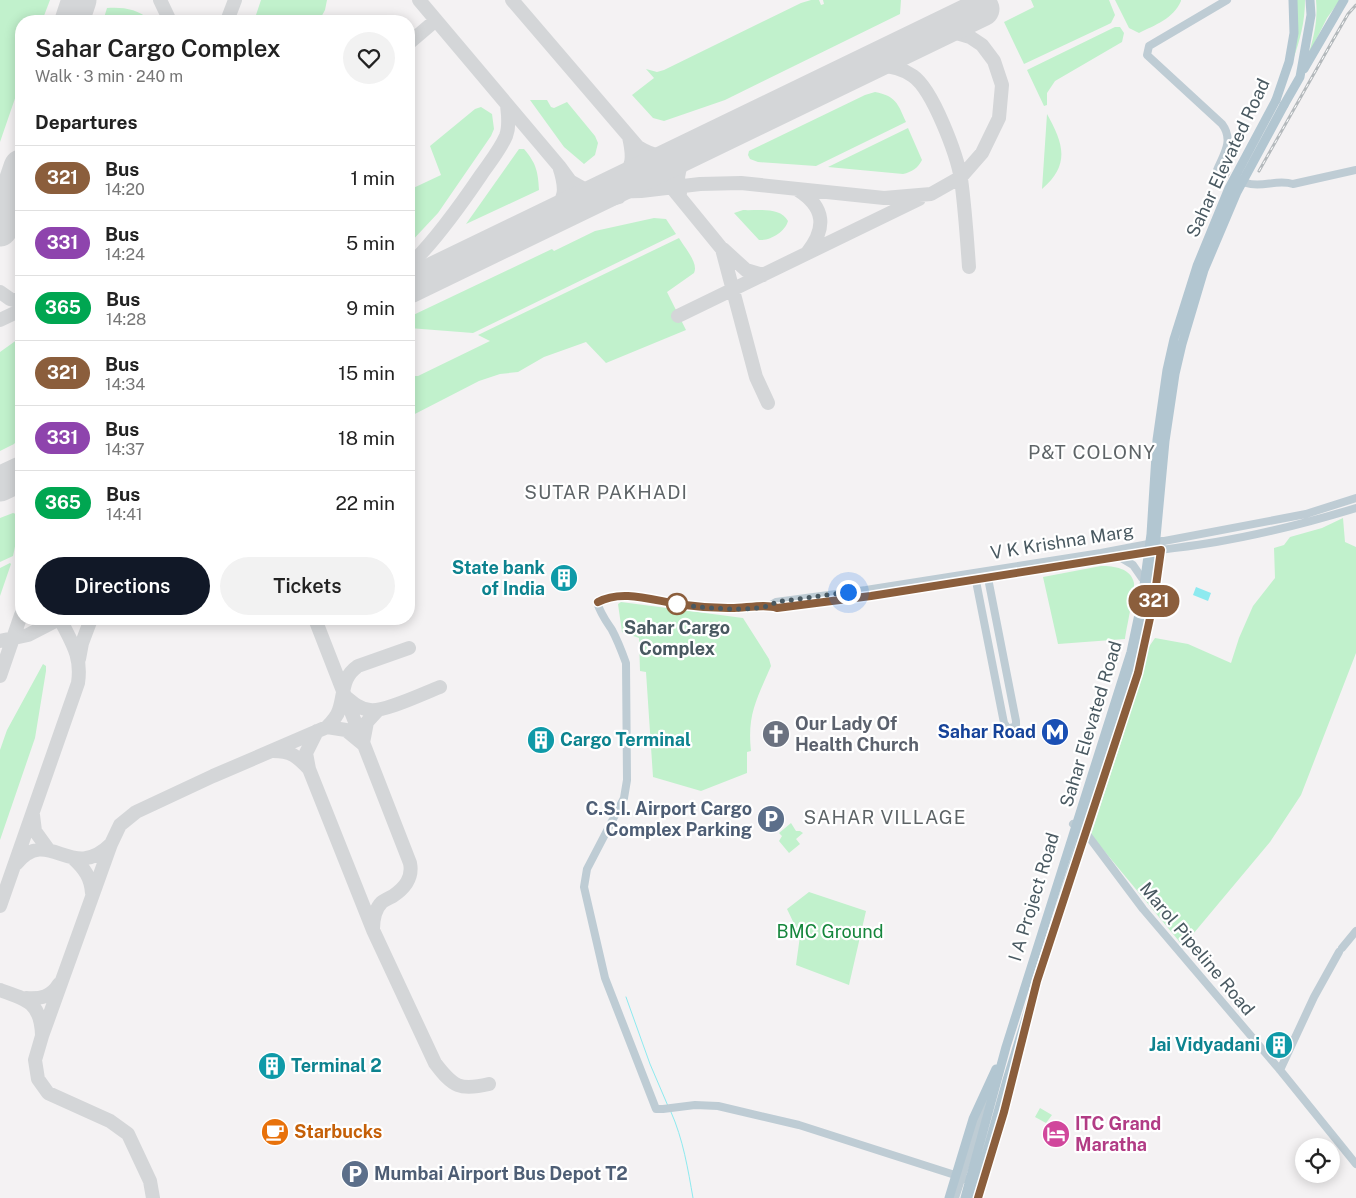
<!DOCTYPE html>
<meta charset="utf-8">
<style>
:root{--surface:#fff;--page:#f2f2f2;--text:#222;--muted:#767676;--line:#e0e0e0;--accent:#111827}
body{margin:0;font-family:"Public Sans",sans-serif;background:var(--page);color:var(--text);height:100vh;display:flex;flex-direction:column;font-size:19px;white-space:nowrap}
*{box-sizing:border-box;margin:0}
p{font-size:16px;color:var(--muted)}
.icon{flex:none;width:28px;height:28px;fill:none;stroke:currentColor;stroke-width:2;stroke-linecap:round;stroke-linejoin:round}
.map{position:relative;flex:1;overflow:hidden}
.side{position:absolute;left:15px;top:15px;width:400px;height:610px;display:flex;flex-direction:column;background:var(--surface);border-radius:20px;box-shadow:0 2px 12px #0003}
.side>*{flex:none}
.badge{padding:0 10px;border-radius:16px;font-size:18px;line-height:32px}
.tools{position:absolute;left:1295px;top:1138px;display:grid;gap:10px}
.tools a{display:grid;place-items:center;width:45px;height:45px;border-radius:50%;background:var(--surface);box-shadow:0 2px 12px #0003;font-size:25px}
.you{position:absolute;width:25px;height:25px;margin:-12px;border:4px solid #fff;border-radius:50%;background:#1a73e8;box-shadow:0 0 0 8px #1a73e833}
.map>.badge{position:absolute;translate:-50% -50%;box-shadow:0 0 0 2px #fff}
h2{padding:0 20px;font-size:19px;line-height:45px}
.round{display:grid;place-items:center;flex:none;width:52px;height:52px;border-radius:26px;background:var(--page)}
.overview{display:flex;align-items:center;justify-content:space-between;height:85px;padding:0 20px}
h1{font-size:24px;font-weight:600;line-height:38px}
.cta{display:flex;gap:10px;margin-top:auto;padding:10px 20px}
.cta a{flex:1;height:58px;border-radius:30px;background:var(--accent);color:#fff;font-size:20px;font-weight:600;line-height:58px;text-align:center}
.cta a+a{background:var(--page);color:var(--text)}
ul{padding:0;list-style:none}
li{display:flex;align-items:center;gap:15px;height:65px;padding:0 20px;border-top:1px solid var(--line)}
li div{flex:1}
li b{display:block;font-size:19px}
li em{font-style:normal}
li .badge{min-width:55px;font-weight:700;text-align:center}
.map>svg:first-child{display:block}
.green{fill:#c1f1cc}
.water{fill:#8deaef}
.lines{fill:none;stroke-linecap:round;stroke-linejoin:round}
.stream{stroke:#8deaef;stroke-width:1}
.taxiway{stroke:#d4d6d8;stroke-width:14}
.runway{stroke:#d4d6d8;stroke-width:35}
.secondary-tunnel{stroke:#c9ccce;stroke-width:8;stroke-dasharray:8 4;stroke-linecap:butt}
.secondary{stroke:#beccd4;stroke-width:8}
.primary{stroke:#b2c6d1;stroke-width:9}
.rail-casing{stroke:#b4b9bc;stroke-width:3}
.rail{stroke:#fff;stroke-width:1;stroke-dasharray:4;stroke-linecap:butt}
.primary-bridge{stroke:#b2c6d1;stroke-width:9}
.line-casing{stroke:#fff;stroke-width:11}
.line{stroke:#8b5e3c;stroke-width:8}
.walk{stroke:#495961;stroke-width:5;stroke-dasharray:0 9}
.stop-dot{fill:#fff;stroke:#8b5e3c;stroke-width:2.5}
.labels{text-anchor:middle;stroke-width:4.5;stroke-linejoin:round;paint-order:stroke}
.street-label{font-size:18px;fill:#495961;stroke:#fff}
.culture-label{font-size:18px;font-weight:bold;fill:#0d838f;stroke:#fff;text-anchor:end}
.stop-label{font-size:18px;font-weight:bold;fill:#495961;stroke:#fff}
.worship-label{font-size:18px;font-weight:bold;fill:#5b616d;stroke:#fff;text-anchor:start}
.transit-label{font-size:18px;font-weight:bold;fill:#164399;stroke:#fff;text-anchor:end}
.service-label{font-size:18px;font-weight:bold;fill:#4e5e75;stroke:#fff;text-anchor:end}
.park-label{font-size:18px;fill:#15863c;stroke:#fff}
.hotel-label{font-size:18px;font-weight:bold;fill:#b23c85;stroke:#fff;text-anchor:start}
.food-label{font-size:18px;font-weight:bold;fill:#c56008;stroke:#fff;text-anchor:start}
.neighbourhood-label{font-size:19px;letter-spacing:1px;fill:#5e6467;stroke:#fff}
</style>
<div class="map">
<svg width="1356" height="1198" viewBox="0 0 1356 1198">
<rect width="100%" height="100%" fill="#f4f2f3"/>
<path class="green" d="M0 0H50L42 21H21V81L0 142Z
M261 0H327L325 10 319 21H254Z
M811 0H819L821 5 824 4 823 0H901L900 14 725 100 664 121 653 118 632 95 654 78 646 69 657 72 664 70 801 3Z
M1031 0H1109L1115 15 1111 23 1107 25 1024 64 1004 22 1034 7Z
M1115 0H1181V1C1173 19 1155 25 1139 33L1129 28Z
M1295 0H1305C1305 22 1300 40 1293 60Z
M1316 0H1340L1327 18 1308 56C1314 37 1318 20 1316 0Z
M107 8C124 7 137 9 150 20V21H103Z
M1115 27H1120L1124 33 1122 42 1055 81 1047 93V105L1044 106 1027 70Z
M875 92C896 96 898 104 906 122L816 166 758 162 750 159 748 155 749 151 865 95Z
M530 100H547L551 107 554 108 567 102 595 136 598 143 595 155 584 164 564 147Z
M481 107 492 114 494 129 491 136 438 213 409 244V190L441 175 430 146 475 109Z
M1047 114C1063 143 1071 164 1042 189Z
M908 128 922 160C918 168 912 172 903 174L828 167Z
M519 149H524C536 163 538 171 539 190L466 224Z
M743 210C757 211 780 206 788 221 785 232 770 241 759 240L734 213Z
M654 218 666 219 676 234 473 333 409 328V317L552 249 554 251 595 231Z
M679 238C684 247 699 263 694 273L667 292 686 330 606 363 586 342 544 357 518 372 500 374 479 381 409 417V376H418L490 341 478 335Z
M21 337V436L14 444 0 451V352Z
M13 513 19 515 21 518 13 556 0 562V518Z
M1343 518 1345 542 1356 547V653L1301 795 1270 842 1183 946 1091 835 1123 736 1146 651 1155 638 1188 644 1231 663 1239 638 1253 606 1275 578 1274 548 1284 545 1290 537 1322 528Z
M10 563 11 564 0 596V568Z
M1101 566C1114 566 1131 568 1134 583 1135 590 1126 630 1125 639L1058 644 1043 577Z
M621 602 743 618 769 659 771 666C757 699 747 714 751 751L747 752V773L701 791 653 777 646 672 640 671 639 638 622 632 618 604Z
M43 664 46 666V671L35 738 0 840V750L7 730Z
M791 823 796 831H800L803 833 796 839 800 844 789 853 779 841 782 836 779 833Z
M809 892 866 911 849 985 796 965 800 936 787 909Z
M1040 1108 1052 1115 1046 1123 1035 1117Z"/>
<path class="water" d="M1196 587 1211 593 1208 601 1193 595Z"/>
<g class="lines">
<path class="stream" d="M626 997 650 1064 668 1106
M671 1112C683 1139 688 1169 693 1198"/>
<path class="taxiway" d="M160 0 170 21
M419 0 559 166C567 190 566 198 550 218
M512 0 638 147C653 156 663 158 679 155
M77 8 81 0
M227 21 235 0
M409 43 436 20
M858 68C877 64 896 64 913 76 933 90 957 155 961 179 965 208 967 238 969 267
M559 166 570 181 586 190 604 192 641 191 700 184 741 183 884 198 931 194 961 177 982 153 999 118 1002 85 994 61 982 45 970 37 950 31 926 35
M655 167 722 249 756 377 768 403
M638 175H653L666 181
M620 184C633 165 634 159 629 137
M798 190C825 207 827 228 807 253
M680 193C675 177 680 164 689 150
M551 218 582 207 619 197
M723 249 746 270 763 275
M409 266C436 240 460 206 481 175 490 162 500 150 506 136 510 125 508 115 507 105
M0 292 10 299 21 302
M678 316 919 199
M0 320 21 310
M315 619 410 863C413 878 405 888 393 896 389 898 385 900 382 902 375 909 373 919 373 929
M0 641 28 635 59 619
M79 659 82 643 91 619
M0 676 21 615
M346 697C353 703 360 709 370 710 385 712 424 693 440 687
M327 727C332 722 337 717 339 710 345 692 341 678 358 666L409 648
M363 743 367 722 378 710
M273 751C291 751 297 756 309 769L373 930 435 1063C453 1087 460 1091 489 1084
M309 769 306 753 317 731
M33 815 35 831 48 849
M73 858C85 869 91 878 92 893
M16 864C49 824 71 884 111 844
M0 906 78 683C82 656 72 643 60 619
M0 990C27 999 41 1003 42 1035
M26 998C41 999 51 997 59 984
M153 1198 150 1181 128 1134 110 1121 48 1093 38 1079 35 1060 42 1036 111 844 120 825 136 812 213 776 327 727 346 730 363 744"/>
<path class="runway" d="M72 21 79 0
M0 229 21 167
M409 286 982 9
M0 484 21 474"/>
<path class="secondary-tunnel" d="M1222 172 1240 180"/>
<path class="secondary" d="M1222 172 1217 170C1224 154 1234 140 1222 124L1147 55 1149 46 1227 0
M1246 183C1262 188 1277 179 1293 184L1356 170
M1118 556 1133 565 1142 578
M975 576 1004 723 1008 729 1016 726V721L987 573
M1154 597 1162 541
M771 605 777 608C896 593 1015 574 1133 554 1161 549 1189 547 1216 542 1264 534 1310 522 1356 508
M1117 737 1138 673 1148 628
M1073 824 1086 833 1143 909 1280 1070 1356 1164
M1342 948 1356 931
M1280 1070 1314 997 1339 952
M983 1184 799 1125 718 1106 695 1105 663 1109H656L605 978 584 887 587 869 624 798 627 780 626 663C622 652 618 641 612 630 606 621 600 613 597 602 623 588 657 602 685 605 707 608 732 610 754 607 762 607 769 607 776 602L866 590 1101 553 1306 514 1356 498
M955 1198 989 1093
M978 1198 994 1149 1019 1053"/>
<path class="primary" d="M1304 69 1344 0
M1276 100 1289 62 1294 33 1293 0
M1284 105 1300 77 1311 15 1310 0"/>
<defs>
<path id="rail" d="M1259 171 1333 40 1348 14 1356 5"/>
</defs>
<use href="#rail" class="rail-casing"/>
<use href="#rail" class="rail"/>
<path class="primary-bridge" d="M949 1198 973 1119 996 1069
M965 1198 1006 1047 1131 652 1142 600 1151 534 1157 440 1167 370 1174 339 1197 266 1229 188 1276 100
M974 1198 1007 1080 1138 655 1150 602 1165 441 1175 374 1182 344 1204 270 1237 192 1284 105"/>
</g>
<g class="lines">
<defs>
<path id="line" d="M598 602C623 588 657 602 685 605 699 607 714 608 728 608 742 609 765 603 777 608L871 596 1161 550 1154 600 1138 673 1037 981 1004 1112 978 1198"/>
</defs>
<use href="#line" class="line-casing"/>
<use href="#line" class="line"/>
<path class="walk" d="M677 604 672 603C695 607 758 615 776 602L848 592"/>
</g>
<defs>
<symbol id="building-disc" viewBox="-11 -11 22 22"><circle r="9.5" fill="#0f9aa8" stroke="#fff"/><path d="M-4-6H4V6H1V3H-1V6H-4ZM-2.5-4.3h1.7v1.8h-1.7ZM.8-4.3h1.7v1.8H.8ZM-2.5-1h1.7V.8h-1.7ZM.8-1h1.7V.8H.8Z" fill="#fff"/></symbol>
<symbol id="metro-disc" viewBox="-11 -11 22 22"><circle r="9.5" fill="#1a4fb4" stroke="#fff"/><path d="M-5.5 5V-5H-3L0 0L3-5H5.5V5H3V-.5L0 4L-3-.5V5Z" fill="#fff"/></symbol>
<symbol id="church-disc" viewBox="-11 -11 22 22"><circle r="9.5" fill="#6b7280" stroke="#fff"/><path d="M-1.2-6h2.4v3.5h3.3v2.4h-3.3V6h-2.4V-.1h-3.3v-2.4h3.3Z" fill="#fff"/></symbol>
<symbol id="parking-disc" viewBox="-11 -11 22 22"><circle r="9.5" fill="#5c6f8a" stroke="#fff"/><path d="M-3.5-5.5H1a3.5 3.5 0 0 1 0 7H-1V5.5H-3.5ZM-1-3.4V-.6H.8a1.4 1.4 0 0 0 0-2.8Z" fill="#fff"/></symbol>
<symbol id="cafe-disc" viewBox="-11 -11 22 22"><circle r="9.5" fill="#e8710a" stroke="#fff"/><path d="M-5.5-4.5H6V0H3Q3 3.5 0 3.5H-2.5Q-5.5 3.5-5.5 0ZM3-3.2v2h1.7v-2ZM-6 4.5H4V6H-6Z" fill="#fff"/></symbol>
<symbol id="hotel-disc" viewBox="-11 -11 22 22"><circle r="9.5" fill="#d1479c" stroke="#fff"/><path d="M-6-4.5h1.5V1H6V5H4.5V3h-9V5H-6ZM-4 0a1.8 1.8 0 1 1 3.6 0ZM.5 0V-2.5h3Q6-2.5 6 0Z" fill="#fff"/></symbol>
</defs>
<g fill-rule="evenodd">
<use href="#building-disc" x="548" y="562" width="32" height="32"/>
<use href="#metro-disc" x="1039" y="716" width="32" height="32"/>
<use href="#church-disc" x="760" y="718" width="32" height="32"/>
<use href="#building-disc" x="525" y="724" width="32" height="32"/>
<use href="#parking-disc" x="755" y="803" width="32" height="32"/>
<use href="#building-disc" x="1263" y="1029" width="32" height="32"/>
<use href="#building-disc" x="256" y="1050" width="32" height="32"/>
<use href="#cafe-disc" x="259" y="1116" width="32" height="32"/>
<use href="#hotel-disc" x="1040" y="1118" width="32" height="32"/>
<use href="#parking-disc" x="339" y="1158" width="32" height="32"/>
</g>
<circle class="stop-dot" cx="677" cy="604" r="10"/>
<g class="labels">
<g class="street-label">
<text transform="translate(1228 158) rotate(-65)" y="6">Sahar Elevated Road</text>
<text transform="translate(1062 542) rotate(-9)" y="6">V K Krishna Marg</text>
<text transform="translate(1091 724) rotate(-73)" y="6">Sahar Elevated Road</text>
<text transform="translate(1034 897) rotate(-73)" y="6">I A Project Road</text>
<text transform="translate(1197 949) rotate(50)" y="6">Marol Pipeline Road</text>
</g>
<g class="culture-label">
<text x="545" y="574">State bank<tspan x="545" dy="21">of India</tspan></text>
<text x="560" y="746" text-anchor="start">Cargo Terminal</text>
<text x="1260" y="1051">Jai Vidyadani</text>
<text x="291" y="1072" text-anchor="start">Terminal 2</text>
</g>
<g class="stop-label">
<text x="677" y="634">Sahar Cargo<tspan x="677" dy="21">Complex</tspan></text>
</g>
<g class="worship-label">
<text x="795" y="730">Our Lady Of<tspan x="795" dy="21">Health Church</tspan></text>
</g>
<g class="transit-label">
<text x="1036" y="738">Sahar Road</text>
</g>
<g class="service-label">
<text x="752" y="815">C.S.I. Airport Cargo<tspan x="752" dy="21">Complex Parking</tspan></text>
<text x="374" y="1180" text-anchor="start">Mumbai Airport Bus Depot T2</text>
</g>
<g class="park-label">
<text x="830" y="938">BMC Ground</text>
</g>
<g class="hotel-label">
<text x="1075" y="1130">ITC Grand<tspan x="1075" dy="21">Maratha</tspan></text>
</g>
<g class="food-label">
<text x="294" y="1138">Starbucks</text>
</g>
<g class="neighbourhood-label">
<text x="1092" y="459">P&amp;T COLONY</text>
<text x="606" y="499">SUTAR PAKHADI</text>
<text x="885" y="824">SAHAR VILLAGE</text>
</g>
</g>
</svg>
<div class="tools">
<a><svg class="icon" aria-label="locate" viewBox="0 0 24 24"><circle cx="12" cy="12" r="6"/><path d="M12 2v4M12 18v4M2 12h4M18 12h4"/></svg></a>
</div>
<div class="you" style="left:848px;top:592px"></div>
<b class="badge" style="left:1154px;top:601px;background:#8b5e3c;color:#fff">321</b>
<section class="side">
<div class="overview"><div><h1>Sahar Cargo Complex</h1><p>Walk · 3 min · 240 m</p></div><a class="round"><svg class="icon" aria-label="heart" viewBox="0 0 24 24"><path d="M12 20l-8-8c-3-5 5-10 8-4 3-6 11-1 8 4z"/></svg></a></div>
<h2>Departures</h2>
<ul>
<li><span class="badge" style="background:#8b5e3c;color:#fff">321</span><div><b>Bus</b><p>14:20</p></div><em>1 min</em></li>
<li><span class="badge" style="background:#8e44ad;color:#fff">331</span><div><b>Bus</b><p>14:24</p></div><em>5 min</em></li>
<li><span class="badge" style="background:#00a651;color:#fff">365</span><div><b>Bus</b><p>14:28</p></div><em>9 min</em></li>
<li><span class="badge" style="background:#8b5e3c;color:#fff">321</span><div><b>Bus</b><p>14:34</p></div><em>15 min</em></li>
<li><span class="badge" style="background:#8e44ad;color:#fff">331</span><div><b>Bus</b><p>14:37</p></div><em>18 min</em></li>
<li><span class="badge" style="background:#00a651;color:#fff">365</span><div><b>Bus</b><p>14:41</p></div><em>22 min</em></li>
</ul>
<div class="cta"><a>Directions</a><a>Tickets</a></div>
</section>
</div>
